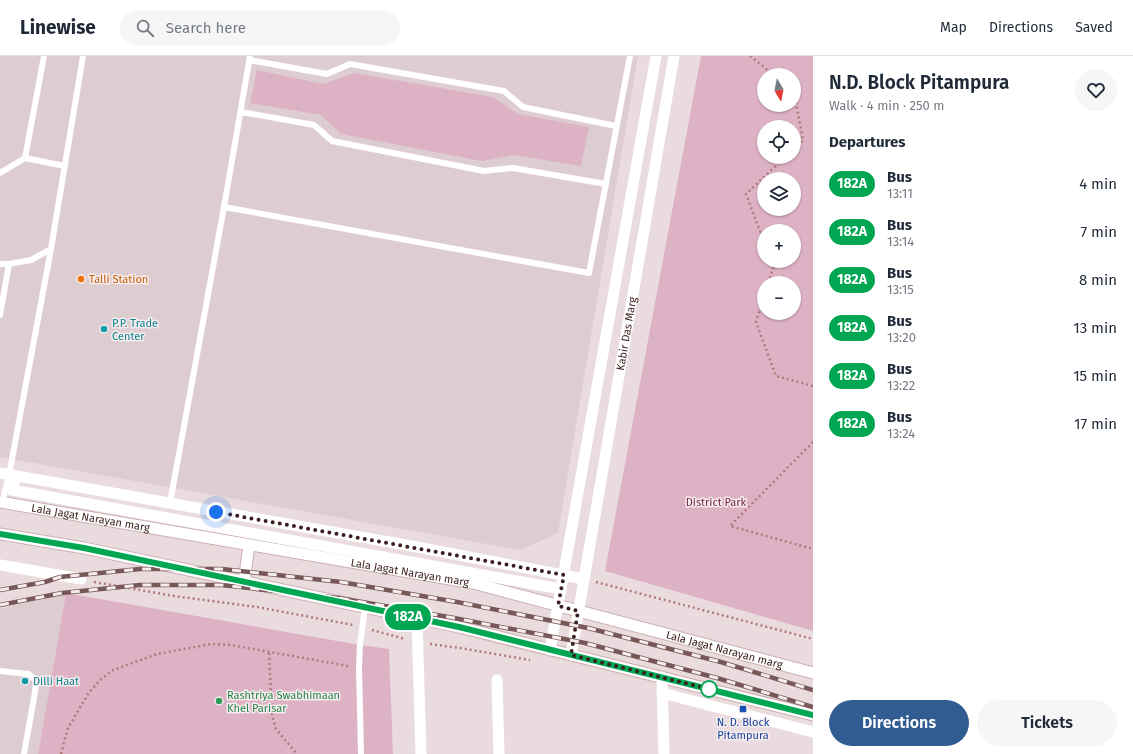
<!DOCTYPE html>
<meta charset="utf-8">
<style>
:root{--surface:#fff;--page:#f6f6f7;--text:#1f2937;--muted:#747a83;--line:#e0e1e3;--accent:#305c91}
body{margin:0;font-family:"Fira Sans",sans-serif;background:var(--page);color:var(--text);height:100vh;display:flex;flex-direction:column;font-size:15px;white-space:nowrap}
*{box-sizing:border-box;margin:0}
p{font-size:13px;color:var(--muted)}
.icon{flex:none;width:22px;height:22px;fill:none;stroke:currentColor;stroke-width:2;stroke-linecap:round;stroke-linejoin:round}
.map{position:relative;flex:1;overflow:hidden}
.details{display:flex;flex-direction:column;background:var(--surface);width:320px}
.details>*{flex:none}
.badge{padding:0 8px;border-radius:13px;font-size:14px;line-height:26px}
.needle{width:26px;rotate:170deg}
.controls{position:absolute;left:757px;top:12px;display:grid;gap:8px}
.controls a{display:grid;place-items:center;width:44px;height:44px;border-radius:50%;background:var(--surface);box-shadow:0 1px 3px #0004;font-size:20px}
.you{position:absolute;width:20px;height:20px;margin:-10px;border:3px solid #fff;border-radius:50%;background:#1a73e8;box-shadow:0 0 0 6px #1a73e833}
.map>.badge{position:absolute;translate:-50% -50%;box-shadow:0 0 0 2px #fff}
h2{padding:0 16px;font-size:15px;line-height:36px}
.round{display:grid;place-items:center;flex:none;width:42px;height:42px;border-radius:21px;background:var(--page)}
.summary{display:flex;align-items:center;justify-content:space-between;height:68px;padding:0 16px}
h1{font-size:19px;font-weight:600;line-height:30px}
.action{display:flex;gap:8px;margin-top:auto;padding:8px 16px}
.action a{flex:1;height:46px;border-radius:24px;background:var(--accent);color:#fff;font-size:16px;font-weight:600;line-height:46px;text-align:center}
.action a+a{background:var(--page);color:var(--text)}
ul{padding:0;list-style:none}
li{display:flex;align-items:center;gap:12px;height:48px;padding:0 16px}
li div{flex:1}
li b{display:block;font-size:15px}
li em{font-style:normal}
li .badge{min-width:44px;font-weight:700;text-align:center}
header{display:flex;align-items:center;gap:24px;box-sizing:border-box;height:56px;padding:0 20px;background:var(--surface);border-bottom:1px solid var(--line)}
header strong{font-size:19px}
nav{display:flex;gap:22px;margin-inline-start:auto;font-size:14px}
.search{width:280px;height:36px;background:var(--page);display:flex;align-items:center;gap:10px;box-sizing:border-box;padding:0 14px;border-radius:22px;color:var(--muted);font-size:15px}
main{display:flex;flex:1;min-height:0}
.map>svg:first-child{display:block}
.built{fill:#decdd0}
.green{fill:#deb2c5;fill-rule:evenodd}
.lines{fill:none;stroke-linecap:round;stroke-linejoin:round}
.secondary-casing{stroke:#cbaeb0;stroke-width:13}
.path{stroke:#b1797a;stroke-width:2.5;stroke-dasharray:2 3;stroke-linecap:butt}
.service{stroke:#fff;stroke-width:6}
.minor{stroke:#fff;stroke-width:11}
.tertiary{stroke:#fff;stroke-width:11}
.secondary{stroke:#fff;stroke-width:11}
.rail-casing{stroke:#775757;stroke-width:4.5}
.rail{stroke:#f7edef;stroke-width:3;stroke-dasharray:9;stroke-linecap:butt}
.line-casing{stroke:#fff;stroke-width:9}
.line{stroke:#00a651;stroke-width:6}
.walk{stroke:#3b1e1d;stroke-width:4;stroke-dasharray:0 7.2}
.food-dot{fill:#e8710a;stroke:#f7edef;stroke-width:1.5}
.culture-dot{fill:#0f9aa8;stroke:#f7edef;stroke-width:1.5}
.stop-dot{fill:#fff;stroke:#00a651;stroke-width:2}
.leisure-dot{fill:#2e9e5b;stroke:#f7edef;stroke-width:1.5}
.transit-dot{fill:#1a4fb4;stroke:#f7edef;stroke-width:1.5}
.labels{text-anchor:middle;stroke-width:3;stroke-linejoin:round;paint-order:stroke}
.food-label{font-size:11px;fill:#c56008;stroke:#f7edef;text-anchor:start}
.culture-label{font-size:11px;fill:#0d838f;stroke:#f7edef;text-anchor:start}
.street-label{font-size:11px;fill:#3b1e1d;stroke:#f7edef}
.park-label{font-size:11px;fill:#75243d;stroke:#f7edef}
.leisure-label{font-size:11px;fill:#27864d;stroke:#f7edef;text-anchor:start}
.transit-label{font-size:11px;fill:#164399;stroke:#f7edef}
</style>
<header>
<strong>Linewise</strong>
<div class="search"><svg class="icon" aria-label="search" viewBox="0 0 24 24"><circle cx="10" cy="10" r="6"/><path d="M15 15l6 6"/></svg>Search here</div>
<nav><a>Map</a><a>Directions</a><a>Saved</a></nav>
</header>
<main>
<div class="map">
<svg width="813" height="698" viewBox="0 0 813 698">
<rect width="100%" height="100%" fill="#eadcde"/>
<path class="built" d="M0 0H638L558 477 520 494 0 401Z
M66 537 38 698H0V553Z"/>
<path class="green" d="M701 0H813V575L605 515ZM764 19H794V49H764ZM764 71H794V101H764ZM764 123H794V153H764ZM764 175H794V205H764ZM764 227H794V257H764Z
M257 14 323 28 354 17 493 41 518 58 589 71 581 110 514 99 482 105 341 78 321 59 250 47Z
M66 537 360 589 389 593 393 698H38Z"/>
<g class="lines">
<defs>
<g id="secondary">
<path id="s2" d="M0 446 473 527 813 617"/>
<path d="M0 478 84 492 459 571 813 659"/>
<path d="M244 526 249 489"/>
</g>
</defs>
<use href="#secondary" class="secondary-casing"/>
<path class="path" d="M750 0 774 19
M794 36 803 84 794 93
M764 186 746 138 785 101
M768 227 774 210 772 205
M764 241 756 266 776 320 813 330
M813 386 730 470 813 493
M94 526 174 540 257 551 353 569
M596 526 813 583
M372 574 405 583
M430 588 460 592 530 604
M269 597 272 659 276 673 297 698
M61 698 68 672 88 638 100 624 113 614 157 598 211 588 231 589 348 610"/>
<path class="service" d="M249 4 327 18 350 8 504 35 523 51 616 70
M241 56 314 69 332 85 484 115 513 112 606 128
M25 102 65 110
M0 117 25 102 44 0
M224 151 589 217 630 0
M0 208H9L31 204 51 193
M0 259 9 208
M2 447 9 419 51 193 83 0
M170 447 224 151 250 0
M0 615 29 618 36 625 35 636 24 698
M361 698 359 611 360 589 365 551"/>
<path class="minor" d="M0 417 417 491 584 523
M16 420 12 434 561 533
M0 509 81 523
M417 563 421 698
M662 621 664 698
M497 624 499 698
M662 637 813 676"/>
<g class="tertiary">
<path d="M550 594 656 0"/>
<path id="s1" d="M571 599 674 0"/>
</g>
<use href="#secondary" class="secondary"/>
<defs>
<path id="rail" d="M0 534 45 526 60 521 140 513H222L341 526 457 546 588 572 721 606 813 634
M0 549 62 537 140 529H221L339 542 454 562 585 587 717 622 813 651"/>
</defs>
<use href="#rail" class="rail-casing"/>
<use href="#rail" class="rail"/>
</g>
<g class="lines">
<defs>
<path id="line" d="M0 478 84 492 459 571 813 659"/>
</defs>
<use href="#line" class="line-casing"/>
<use href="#line" class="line"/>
<path class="walk" d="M216 456 564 519 558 550 578 555 571 599 709 633"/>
</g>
<circle class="food-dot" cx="81" cy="223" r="4"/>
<g class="culture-dot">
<circle cx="104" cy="273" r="4"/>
<circle cx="25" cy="625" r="4"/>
</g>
<circle class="stop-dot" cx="709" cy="633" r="8"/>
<circle class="leisure-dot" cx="219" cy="645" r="4"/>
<rect class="transit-dot" x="739" y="649" width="8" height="8" rx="2"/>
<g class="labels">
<g class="food-label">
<text x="89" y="227">Talli Station</text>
</g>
<g class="culture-label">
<text x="112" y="271">P.P. Trade<tspan x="112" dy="13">Center</tspan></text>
<text x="33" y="629">Dilli Haat</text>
</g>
<g class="street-label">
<text dy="4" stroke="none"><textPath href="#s1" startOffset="326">Kabir Das Marg</textPath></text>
<text dy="4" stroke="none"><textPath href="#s2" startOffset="92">Lala Jagat Narayan marg</textPath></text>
<text dy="4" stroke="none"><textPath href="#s2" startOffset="416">Lala Jagat Narayan marg</textPath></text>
<text dy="4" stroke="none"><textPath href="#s2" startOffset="740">Lala Jagat Narayan marg</textPath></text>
</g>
<g class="park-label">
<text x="716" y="450">District Park</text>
</g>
<g class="leisure-label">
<text x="227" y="643">Rashtriya Swabhimaan<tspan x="227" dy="13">Khel Parisar</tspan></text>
</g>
<g class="transit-label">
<text x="743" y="670">N. D. Block<tspan x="743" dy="13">Pitampura</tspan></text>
</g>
</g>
</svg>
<div class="controls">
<a><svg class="needle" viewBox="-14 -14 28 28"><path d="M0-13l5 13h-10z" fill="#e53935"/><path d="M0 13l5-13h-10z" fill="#747a83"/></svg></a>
<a><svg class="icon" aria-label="locate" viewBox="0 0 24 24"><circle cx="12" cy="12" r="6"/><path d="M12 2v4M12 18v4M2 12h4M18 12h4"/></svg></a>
<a><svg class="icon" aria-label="layers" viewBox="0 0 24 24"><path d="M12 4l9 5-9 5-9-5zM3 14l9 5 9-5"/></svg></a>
<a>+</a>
<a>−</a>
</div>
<div class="you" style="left:216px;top:456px"></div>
<b class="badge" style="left:408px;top:561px;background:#00a651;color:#fff">182A</b>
</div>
<section class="details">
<div class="summary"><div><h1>N.D. Block Pitampura</h1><p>Walk · 4 min · 250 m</p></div><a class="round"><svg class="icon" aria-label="heart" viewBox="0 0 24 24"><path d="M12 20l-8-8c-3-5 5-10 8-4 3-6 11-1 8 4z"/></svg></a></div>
<h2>Departures</h2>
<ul>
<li><span class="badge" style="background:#00a651;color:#fff">182A</span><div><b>Bus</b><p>13:11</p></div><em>4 min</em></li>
<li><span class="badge" style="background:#00a651;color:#fff">182A</span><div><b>Bus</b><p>13:14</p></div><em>7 min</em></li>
<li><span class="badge" style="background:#00a651;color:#fff">182A</span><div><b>Bus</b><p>13:15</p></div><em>8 min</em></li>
<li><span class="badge" style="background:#00a651;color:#fff">182A</span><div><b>Bus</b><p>13:20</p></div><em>13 min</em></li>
<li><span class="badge" style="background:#00a651;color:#fff">182A</span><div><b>Bus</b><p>13:22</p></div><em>15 min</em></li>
<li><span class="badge" style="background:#00a651;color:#fff">182A</span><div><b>Bus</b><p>13:24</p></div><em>17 min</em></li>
</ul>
<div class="action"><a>Directions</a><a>Tickets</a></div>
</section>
</main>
